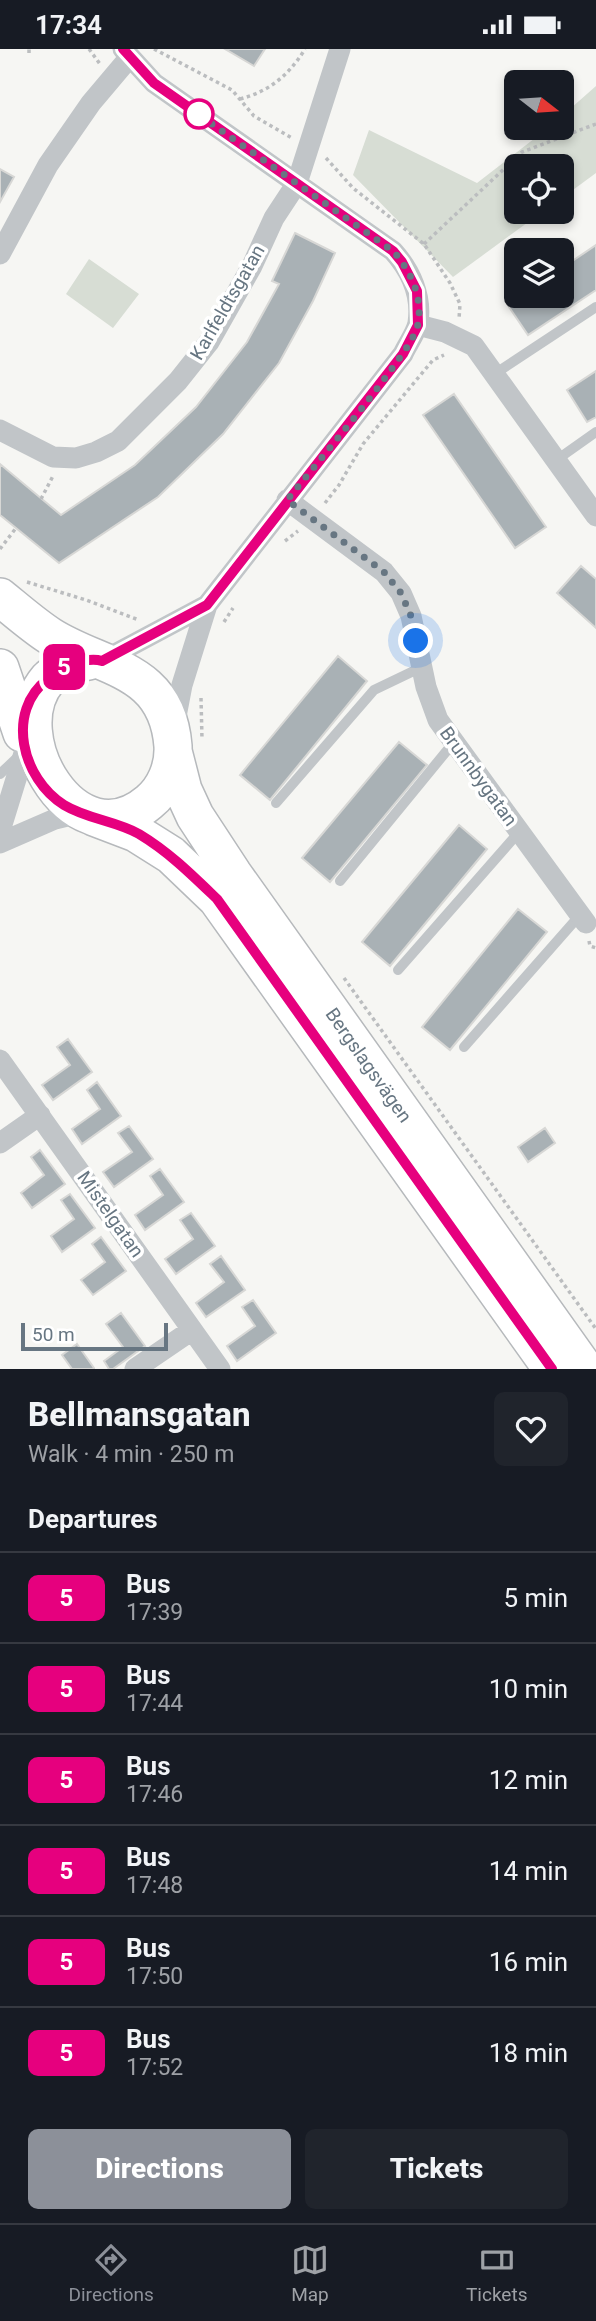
<!DOCTYPE html>
<meta charset="utf-8">
<style>
:root{--surface:#171b24;--page:#20242c;--text:#f1f3f6;--muted:#9ea1a6;--line:#363941;--accent:#8c9099}
body{margin:0;font-family:Roboto,sans-serif;background:var(--page);color:var(--text);height:100vh;display:flex;flex-direction:column;font-size:26px;white-space:nowrap}
*{box-sizing:border-box;margin:0}
p{font-size:23px;color:var(--muted)}
.icon{flex:none;width:38px;height:38px;fill:none;stroke:currentColor;stroke-width:2;stroke-linecap:round;stroke-linejoin:round}
.map{position:relative;height:1320px;overflow:hidden}
.sheet{display:flex;flex-direction:column;background:var(--surface);flex:1}
.sheet>*{flex:none}
.badge{padding:0 14px;border-radius:10px;font-size:24px;line-height:46px}
.needle{width:46px;rotate:107deg}
.fabs{position:absolute;left:504px;top:21px;display:grid;gap:14px}
.fabs a{display:grid;place-items:center;width:70px;height:70px;border-radius:10px;background:var(--surface);box-shadow:0 4px 10px #0003;font-size:35px}
.scale{position:absolute;left:21px;bottom:18px;width:147px;box-sizing:border-box;padding-left:7px;border:4px solid #677682;border-top:0;font-size:19px;line-height:24px;white-space:nowrap;color:#677682;-webkit-text-stroke:5px #fff;paint-order:stroke}
.you{position:absolute;width:35px;height:35px;margin:-18px;border:5px solid #fff;border-radius:50%;background:#1a73e8;box-shadow:0 0 0 10px #1a73e833}
.map>.badge{position:absolute;translate:-50% -50%;box-shadow:0 0 0 4px #fff}
h2{padding:0 28px;font-size:26px;line-height:63px}
.round{display:grid;place-items:center;flex:none;width:74px;height:74px;border-radius:10px;background:var(--page)}
.head{display:flex;align-items:center;justify-content:space-between;height:119px;padding:0 28px}
h1{font-size:33px;font-weight:800;line-height:52px}
.action{display:flex;gap:14px;margin-top:auto;padding:14px 28px}
.action a{flex:1;height:80px;border-radius:10px;background:var(--accent);color:#fff;font-size:28px;font-weight:800;line-height:80px;text-align:center}
.action a+a{background:var(--page);color:var(--text)}
ul{padding:0;list-style:none}
li{display:flex;align-items:center;gap:21px;height:91px;padding:0 28px;border-top:2px solid var(--line)}
li div{flex:1}
li b{display:block;font-size:26px}
li em{font-style:normal}
li .badge{min-width:77px;font-weight:700;text-align:center}
.status{display:flex;justify-content:space-between;align-items:center;height:49px;padding:0 35px;background:var(--surface);direction:ltr}
.status svg{height:19px;fill:currentColor}
.menu{display:flex;justify-content:space-around;align-items:center;height:98px;border-top:2px solid var(--line);background:var(--surface);font-size:19px;color:var(--muted)}
.menu a{display:grid;justify-items:center;gap:4px}
.menu .active{color:var(--accent)}
.map>svg:first-child{display:block}
.green{fill:#d7ddd4}
.building{fill:#a9b1b5;stroke:#d7d7d5;stroke-width:2}
.lines{fill:none;stroke-linecap:round;stroke-linejoin:round}
.trunk-casing{stroke:#b6b9bc;stroke-width:40}
.path{stroke:#bbbdbf;stroke-width:3.5;stroke-dasharray:3.5 3.5;stroke-linecap:butt}
.service{stroke:#c1c5c8;stroke-width:10}
.minor{stroke:#c1c5c8;stroke-width:21}
.trunk{stroke:#fff;stroke-width:37}
.line-casing{stroke:#fff;stroke-width:16}
.line{stroke:#e6007e;stroke-width:10}
.walk{stroke:#677682;stroke-width:7;stroke-dasharray:0 12.6}
.stop-dot{fill:#fff;stroke:#e6007e;stroke-width:3.5}
.labels{text-anchor:middle;stroke-width:7;stroke-linejoin:round;paint-order:stroke}
.street-label{font-size:19px;fill:#677682;stroke:#fff}
</style>
<div class="status"><b>17:34</b><svg viewBox="0 0 49 12"><path d="M0 12V9h3v3zM5 12V6h3v6zM10 12V3h3v9zM15 12V0h3v12zM26 1h20v11H26zM47 4h2v5h-2z"/></svg></div>
<div class="map">
<svg width="596" height="1320" viewBox="0 0 596 1320">
<rect width="100%" height="100%" fill="#f6f6f3"/>
<path class="green" d="M596 37V124L562 149V117H516V163H542L453 228 353 126 369 81 477 134 548 79H562V67Z
M89 210 139 245 113 279 66 245Z"/>
<path class="building" d="M225 0H265L254 17Z
M0 120 14 128 0 153Z
M295 184 335 204 313 252 279 314 223 385 158 448 59 514 0 466V415L61 466 135 416 196 358 247 293 279 235 272 232Z
M596 196V241L528 286 507 255 519 247H562V219Z
M596 322V368L587 373 567 341Z
M454 345 546 478 515 499 423 366Z
M581 517 596 530V579L557 544Z
M338 607 367 632 270 751 240 726Z
M399 693 427 716 330 833 302 809Z
M459 776 487 800 390 917 362 893Z
M518 860 547 883 450 1001 422 978Z
M68 990 92 1023 53 1051 42 1036 70 1016 57 998Z
M97 1033 121 1067 82 1095 72 1080 100 1060 87 1041Z
M129 1077 153 1110 114 1138 103 1123 132 1103 118 1084Z
M545 1079 555 1094 528 1113 518 1098Z
M40 1101 65 1135 32 1159 21 1144 44 1126 31 1108Z
M160 1120 184 1153 145 1181 135 1166 163 1146 150 1127Z
M70 1145 95 1179 62 1203 51 1187 74 1170 61 1151Z
M191 1164 215 1197 176 1225 165 1210 193 1190 180 1171Z
M101 1188 126 1222 93 1246 81 1231 105 1213 92 1195Z
M221 1207 245 1241 206 1268 196 1254 224 1233 210 1215Z
M253 1251 276 1284 237 1312 227 1297 255 1277 242 1258Z
M121 1264 145 1297 113 1320H109L104 1312 123 1298 106 1275Z
M77 1295 94 1319V1320H72L62 1306Z"/>
<g class="lines">
<defs>
<path id="trunk" d="M0 548C16 561 33 576 50 587 102 620 167 618 173 697 174 718 165 740 149 753 76 815 0 686 48 630 53 626 59 620 65 618 75 614 86 613 96 610
M0 619 22 684
M173 702 183 741 195 767 233 825 585 1320
M94 768 136 784 171 806 217 850 552 1320"/>
</defs>
<use href="#trunk" class="trunk-casing"/>
<path class="path" d="M89 0 100 15
M154 0 232 41 254 67 292 89
M29 4V0
M240 50C270 42 289 26 305 0
M326 109 353 139 424 195 450 234 460 255 459 270
M424 195 522 103 596 75
M41 450 53 427
M325 454 339 436 363 395 433 311 444 306
M285 492 298 482
M0 500 16 479
M27 533 86 551 139 571
M224 573 233 559
M201 649 202 690
M589 892 590 897 596 899
M344 929 596 1280"/>
<path class="service" d="M496 324 596 258
M555 412 596 383
M0 725 18 708
M276 754 374 641 422 618
M340 832 454 693
M398 921 520 782
M464 998 580 866"/>
<path class="minor" d="M123 0 154 34 393 202C411 222 422 247 418 274 416 284 407 296 403 305L207 556 182 636 174 678
M0 205 48 116 91 54 129 9
M418 276 445 283 474 297 596 467
M0 381 53 408 76 409 96 403 118 392 178 332 209 293 252 217 274 169 297 134 340 0
M287 451 384 523 401 544 411 567 426 638 438 671 586 874
M102 612 207 556
M0 782 25 701
M0 794 55 770 80 764
M0 1011 220 1320
M0 1094 40 1066
M135 1320 192 1281"/>
<use href="#trunk" class="trunk"/>
</g>
<g class="lines">
<defs>
<path id="line" d="M123 0 154 34 393 202 402 213 417 242 418 276 403 305 207 556 102 612C85 607 62 619 48 630 5 662 22 730 64 756 87 770 116 772 139 785 169 803 192 826 217 850L552 1320"/>
</defs>
<use href="#line" class="line-casing"/>
<use href="#line" class="line"/>
<path class="walk" d="M199 65 195 63 393 202C411 222 423 248 418 275 414 291 400 308 391 321 358 366 322 408 287 451L384 523 401 544 411 567 416 592"/>
</g>
<circle class="stop-dot" cx="199" cy="65" r="14"/>
<g class="labels">
<g class="street-label">
<text transform="translate(227 253) rotate(-60)" y="7">Karlfeldtsgatan</text>
<text transform="translate(479 727) rotate(54)" y="7">Brunnbygatan</text>
<text transform="translate(369 1016) rotate(55)" y="7">Bergslagsvägen</text>
<text transform="translate(111 1165) rotate(55)" y="7">Mistelgatan</text>
</g>
</g>
</svg>
<div class="fabs">
<a><svg class="needle" viewBox="-14 -14 28 28"><path d="M0-13l5 13h-10z" fill="#e53935"/><path d="M0 13l5-13h-10z" fill="#9ea1a6"/></svg></a>
<a><svg class="icon" aria-label="locate" viewBox="0 0 24 24"><circle cx="12" cy="12" r="6"/><path d="M12 2v4M12 18v4M2 12h4M18 12h4"/></svg></a>
<a><svg class="icon" aria-label="layers" viewBox="0 0 24 24"><path d="M12 4l9 5-9 5-9-5zM3 14l9 5 9-5"/></svg></a>
</div>
<div class="scale">50 m</div>
<div class="you" style="left:416px;top:592px"></div>
<b class="badge" style="left:64px;top:618px;background:#e6007e;color:#fff">5</b>
</div>
<section class="sheet">
<div class="head"><div><h1>Bellmansgatan</h1><p>Walk · 4 min · 250 m</p></div><a class="round"><svg class="icon" aria-label="heart" viewBox="0 0 24 24"><path d="M12 20l-8-8c-3-5 5-10 8-4 3-6 11-1 8 4z"/></svg></a></div>
<h2>Departures</h2>
<ul>
<li><span class="badge" style="background:#e6007e;color:#fff">5</span><div><b>Bus</b><p>17:39</p></div><em>5 min</em></li>
<li><span class="badge" style="background:#e6007e;color:#fff">5</span><div><b>Bus</b><p>17:44</p></div><em>10 min</em></li>
<li><span class="badge" style="background:#e6007e;color:#fff">5</span><div><b>Bus</b><p>17:46</p></div><em>12 min</em></li>
<li><span class="badge" style="background:#e6007e;color:#fff">5</span><div><b>Bus</b><p>17:48</p></div><em>14 min</em></li>
<li><span class="badge" style="background:#e6007e;color:#fff">5</span><div><b>Bus</b><p>17:50</p></div><em>16 min</em></li>
<li><span class="badge" style="background:#e6007e;color:#fff">5</span><div><b>Bus</b><p>17:52</p></div><em>18 min</em></li>
</ul>
<div class="action"><a>Directions</a><a>Tickets</a></div>
</section>
<nav class="menu">
<a class="active"><svg class="icon" aria-label="directions" viewBox="0 0 24 24"><path d="M12 3l9 9-9 9-9-9zM9 14v-3h6M13 9l2 2-2 2"/></svg>Directions</a>
<a><svg class="icon" aria-label="map" viewBox="0 0 24 24"><path d="M3 6l6-2 6 2 6-2v14l-6 2-6-2-6 2zM9 4v14M15 6v14"/></svg>Map</a>
<a><svg class="icon" aria-label="tickets" viewBox="0 0 24 24"><path d="M3 7h18v10H3zM15 7v10"/></svg>Tickets</a>
</nav>
